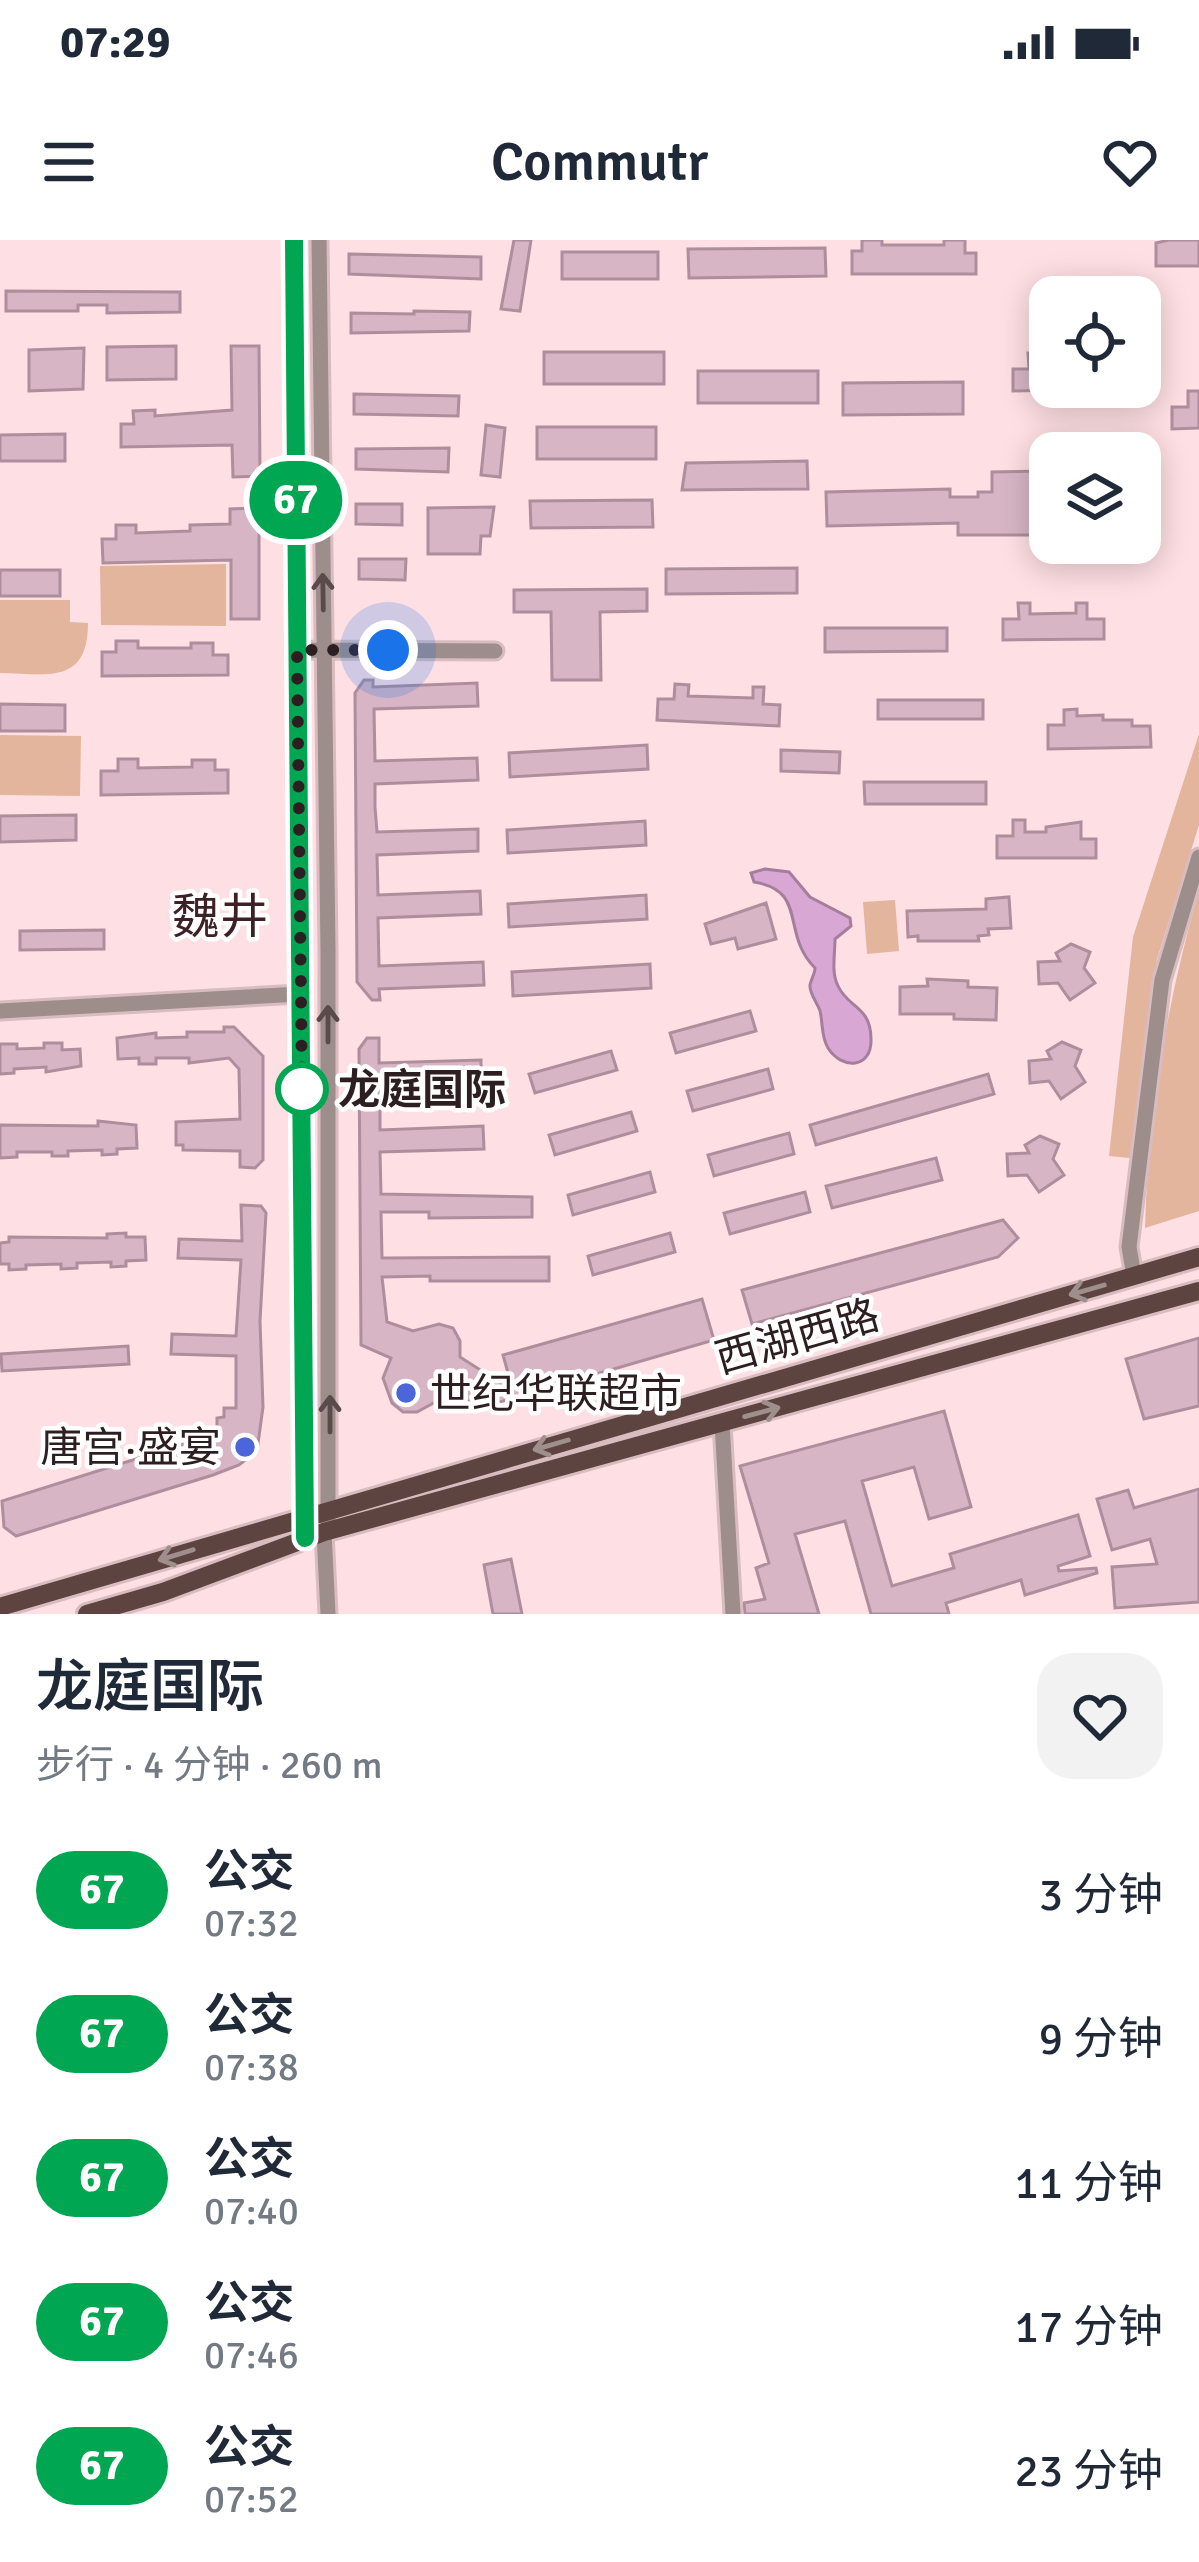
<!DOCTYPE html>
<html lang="zh">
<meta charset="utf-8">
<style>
:root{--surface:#fff;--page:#f2f2f3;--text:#1f2937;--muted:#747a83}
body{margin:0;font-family:Signika,"Noto Sans SC",sans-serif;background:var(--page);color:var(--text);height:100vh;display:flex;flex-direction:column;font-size:45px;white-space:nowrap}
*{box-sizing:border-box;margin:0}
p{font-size:39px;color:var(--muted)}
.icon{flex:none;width:66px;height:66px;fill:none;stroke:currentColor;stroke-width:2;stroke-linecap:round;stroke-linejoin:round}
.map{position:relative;height:1374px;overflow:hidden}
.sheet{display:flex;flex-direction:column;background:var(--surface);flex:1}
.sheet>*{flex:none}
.badge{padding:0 24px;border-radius:39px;font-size:42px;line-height:78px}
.fabs{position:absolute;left:1029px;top:36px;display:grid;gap:24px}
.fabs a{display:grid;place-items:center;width:132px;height:132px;border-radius:24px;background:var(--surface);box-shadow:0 6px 30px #0003;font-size:60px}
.you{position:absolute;width:60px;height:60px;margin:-30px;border:9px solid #fff;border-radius:50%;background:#1a73e8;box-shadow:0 0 0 18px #1a73e833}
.map>.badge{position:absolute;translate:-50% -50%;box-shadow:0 0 0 6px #fff}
.round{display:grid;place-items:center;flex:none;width:126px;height:126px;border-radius:36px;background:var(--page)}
.headline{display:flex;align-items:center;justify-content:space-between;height:204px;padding:0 36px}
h1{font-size:57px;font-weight:600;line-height:90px}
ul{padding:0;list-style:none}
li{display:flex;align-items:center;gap:36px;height:144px;padding:0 36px}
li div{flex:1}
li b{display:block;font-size:45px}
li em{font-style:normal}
li .badge{min-width:132px;font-weight:700;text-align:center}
.status{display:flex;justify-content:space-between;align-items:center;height:84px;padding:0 60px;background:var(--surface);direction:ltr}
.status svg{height:33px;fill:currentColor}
header{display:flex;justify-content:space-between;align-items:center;height:156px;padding:0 36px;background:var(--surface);font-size:54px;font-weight:600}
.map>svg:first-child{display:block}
.green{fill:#e3b59d}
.water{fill:#d8a7d4;stroke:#a57e9e;stroke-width:3}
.building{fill:#d7b5c5;stroke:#ae8e9d;stroke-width:3}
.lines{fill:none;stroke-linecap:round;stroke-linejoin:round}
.minor-casing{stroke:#d8bcc0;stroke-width:21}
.major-casing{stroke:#d8bcc0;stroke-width:24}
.minor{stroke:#9d8d8b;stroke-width:15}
.major{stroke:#5e4440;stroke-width:18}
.oneway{stroke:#5a4b4b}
.oneway2{stroke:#9e8f8c}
.line-casing{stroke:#fff;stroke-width:27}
.line{stroke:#00a651;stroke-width:18}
.walk{stroke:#2d1f21;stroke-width:12;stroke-dasharray:0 21.6}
.stop-dot{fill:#fff;stroke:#00a651;stroke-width:6}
.poi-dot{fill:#4a66da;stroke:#fff;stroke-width:4.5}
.labels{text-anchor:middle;stroke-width:9;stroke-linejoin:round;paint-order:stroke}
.stop-label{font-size:42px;font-weight:bold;fill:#2d1f21;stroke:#fff;text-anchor:start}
.street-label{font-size:42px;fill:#2d1f21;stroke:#fff}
.poi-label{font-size:42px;fill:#2d1f21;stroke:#fff;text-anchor:start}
.quarter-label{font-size:48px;fill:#3d2126;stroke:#fff}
</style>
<div class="status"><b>07:29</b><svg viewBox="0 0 49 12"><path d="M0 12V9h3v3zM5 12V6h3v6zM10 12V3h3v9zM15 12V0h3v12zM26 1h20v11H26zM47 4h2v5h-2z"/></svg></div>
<header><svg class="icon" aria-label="menu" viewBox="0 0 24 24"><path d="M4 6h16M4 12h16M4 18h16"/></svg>Commutr<svg class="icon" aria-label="heart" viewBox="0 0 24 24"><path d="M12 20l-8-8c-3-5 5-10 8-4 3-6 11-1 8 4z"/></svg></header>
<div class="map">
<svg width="1199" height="1374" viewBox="0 0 1199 1374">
<rect width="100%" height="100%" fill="#fedfe3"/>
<path class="green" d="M226 324V386L101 385 100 326Z
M0 360H70V382L88 383C88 445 48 434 0 433Z
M1199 494V585L1157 719 1130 918 1109 916 1133 697Z
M0 495 81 496 80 556 0 555Z
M1199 651V971L1145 988C1148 873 1167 761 1199 651Z
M895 660 899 711 867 714 863 662Z"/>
<path class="water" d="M765 629 789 632 810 657 850 678 851 686 835 699C835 715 831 732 838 746 848 768 871 766 871 799 872 829 842 830 828 808 821 797 823 783 820 771 818 764 809 753 810 745 811 739 815 734 815 728 780 693 809 651 754 642L751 633Z"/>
<path class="building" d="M514 0H531L520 71 501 69Z
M862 0H882V5H944V0H965V13H976V34H852V11H862Z
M1169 0H1199V26H1156V3Z
M825 8 826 36 689 38 688 9Z
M562 12H658V39H562Z
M349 14 481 17V39L349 34Z
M6 51 180 52V72L107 73V65H78V71H6Z
M414 71 470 72 469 91 351 93V73L414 74Z
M176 106V139L107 140V107Z
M231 106H259L260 236 233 237 232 205 121 207V184H134L133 171 155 170V176L232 170Z
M84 108 83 149 29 151V110Z
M544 112H664V144H544Z
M1028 113H1040V125L1050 124V150L1013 151V129H1029Z
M698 131H818V163H698Z
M963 142V174L843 175V143Z
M1188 151H1199V188L1172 189V167H1188Z
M354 154 459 156 458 176 354 174Z
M486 185 505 188 500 237 481 235Z
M537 187H656V219H537Z
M65 194V221H0V195Z
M449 208 448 232 356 229V209Z
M807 221 808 249 682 250 686 223Z
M1050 231V295H958V283L827 286 826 252 950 249V257H978V252H992V232Z
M652 260 653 287 531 288 530 261Z
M356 264H402V285L356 284Z
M494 267 490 296H481L480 314H428V268Z
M259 268V379H231V320L103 323 102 299H116V285H136V293L190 291V285L230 284V269Z
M359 319H406L405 340 359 339Z
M797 328V353L666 354V329Z
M0 330H60V356H0Z
M647 349V371L600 372 601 440H552L551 372H514V350Z
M1018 363H1030V374L1076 373V363H1087V379H1104V399L1003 400V379H1019Z
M825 388H947V411L825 412Z
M116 401H138V408H191V403H213V415H228V435L102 436V412H116Z
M364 440H373V447L477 443 478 466 374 469 375 521 477 518 478 540 375 544V567L377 592 478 589V611L377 615 378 655 480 651 481 674 378 678 379 726 483 722 484 745 379 749 380 760H372L357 742 355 453Z
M675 444 689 445 688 456 753 458V447H764L763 464 780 465 779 486 657 480 658 459H674Z
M878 460H983V479H878Z
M0 464 65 465V491H0Z
M1077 469V476L1103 475V480H1132V486H1150L1151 507 1048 509V485H1064V470Z
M647 505 648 529 510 537 509 513Z
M781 510 840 512 839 533 781 531Z
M118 519H138V528L192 527V520H215V530H228V553L101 555V531H118Z
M864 542H986V564H865Z
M76 575V600L0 602V576Z
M1013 580H1025V592H1046V587L1081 582V599H1096V618H997V596H1013Z
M645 581 646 605 508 613 507 590Z
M646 655 647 679 509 687 508 664Z
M1009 657 1011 688 988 689 989 695 978 696 979 701H918V696L908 697 907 671 986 669V659Z
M766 663 776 699 738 709 735 698 711 704 705 684Z
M104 690V709L20 710V691Z
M1071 704 1090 712 1084 728 1095 743 1070 760 1058 743 1039 744 1038 722 1060 721 1056 713Z
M650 724 651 748 513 756 512 732Z
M927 739 968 741V747L997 748 996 780 954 779V774H900V747L928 746Z
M750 771 756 791 676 813 670 793Z
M224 787H234L263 816V920L255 928 240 927V911L183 910V905H176V882L240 879 239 829 229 818 189 823V818H156V824H139V818L118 819 117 798 156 793V798L187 797V792H224Z
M367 798H379V823L481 820V842L380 846V890L483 886 484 909 380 912 381 954 532 957V977L429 978V972H381L382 1018 549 1017V1041H430V1036L382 1037 387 1082 413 1091 439 1084 453 1088 460 1101V1117L513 1151 503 1115 702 1059 714 1100 479 1168 448 1149 439 1160 417 1172H403L392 1163 383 1138 391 1118 361 1105 359 809Z
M1062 802 1081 810 1075 826 1085 842 1061 859 1049 841 1030 843 1029 821 1051 819 1047 811Z
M44 803H62V810L80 809 81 826 46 832V827L14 829V833L0 834V804H17V809L44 808Z
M611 811 617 830 535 853 529 834Z
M768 829 773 849 693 871 687 851Z
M988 834 994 854 816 905 810 885Z
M631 872 637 891 555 915 549 895Z
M98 881 136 885 137 908 117 909V914L102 915V910L68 911V916H52V912H17V917L0 918V885L98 886Z
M789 893 794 914 714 936 708 915Z
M1040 896 1059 904 1053 919 1064 935 1039 952 1027 935 1008 936 1007 914 1029 913 1025 905Z
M936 918 942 940 832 968 826 946Z
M650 932 655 952 573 975 568 955Z
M805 952 810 972 730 994 724 973Z
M241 965 261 966 266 973 260 1081 263 1167 257 1211 239 1225 213 1235 16 1296 4 1287 2 1261 206 1197 205 1193 217 1190V1178L224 1177V1168H236V1116L171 1114 172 1094 236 1096 241 1020 178 1018 179 999 242 1001Z
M1003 980 1018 998 998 1017 752 1084 742 1050Z
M126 993V997H145L146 1020 126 1021V1026L111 1027V1022L77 1023V1028L61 1029V1024L26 1025V1029L9 1030V1024H0V1003L9 1002V997L107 998V994Z
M670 993 675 1012 593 1035 588 1016Z
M1199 1098V1166L1144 1179 1126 1119Z
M128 1106 129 1124 2 1131 1 1114Z
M944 1171 971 1267 929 1279 914 1227 862 1241 892 1346 954 1328 950 1314 1078 1275 1090 1316 1058 1326 1059 1331 1096 1328 1097 1333 1025 1355 1021 1340 946 1363 949 1374H871L845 1281 795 1294 819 1374H745L744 1363 765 1359 756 1328 769 1323 740 1226Z
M1199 1249V1362L1115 1368 1112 1327 1157 1324 1150 1299 1112 1310 1097 1259 1128 1250 1134 1268Z
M511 1319 522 1374H493L484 1325Z"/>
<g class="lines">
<defs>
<path id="minor" d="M294 0 305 1287
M319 0 328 711V1282
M297 410 495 411
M0 771 300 754
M1134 1036 1129 1007 1162 740 1199 617
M722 1183 733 1374
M324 1292 328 1374"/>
<path id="major" d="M0 1367 1199 1017
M87 1374 163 1352 324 1292 1199 1051"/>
</defs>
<use href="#minor" class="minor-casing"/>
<use href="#major" class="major-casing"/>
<use href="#minor" class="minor"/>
<use href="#major" class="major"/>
</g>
<defs><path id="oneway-shaft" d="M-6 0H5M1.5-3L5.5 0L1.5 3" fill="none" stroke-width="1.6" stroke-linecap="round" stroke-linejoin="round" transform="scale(3)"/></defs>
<g class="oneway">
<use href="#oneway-shaft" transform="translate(323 352) rotate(-91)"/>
<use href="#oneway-shaft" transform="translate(328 784) rotate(-90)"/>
<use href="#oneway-shaft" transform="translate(330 1174) rotate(-90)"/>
</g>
<g class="oneway2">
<use href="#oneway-shaft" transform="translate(1087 1050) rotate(164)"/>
<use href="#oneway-shaft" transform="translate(762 1172) rotate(-15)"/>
<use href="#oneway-shaft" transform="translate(551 1205) rotate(164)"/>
<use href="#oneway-shaft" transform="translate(176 1315) rotate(163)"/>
</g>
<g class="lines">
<defs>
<path id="line" d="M294 0 305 1298"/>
</defs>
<use href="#line" class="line-casing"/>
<use href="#line" class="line"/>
<path class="walk" d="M302 849 297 410H388"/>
</g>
<circle class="stop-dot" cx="302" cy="849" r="24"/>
<g class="poi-dot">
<circle cx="406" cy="1153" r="12"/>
<circle cx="245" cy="1207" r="12"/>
</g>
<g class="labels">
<g class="stop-label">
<text x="338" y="864">龙庭国际</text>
</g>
<g class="street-label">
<text transform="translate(797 1096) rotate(-16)" y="15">西湖西路</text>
</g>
<g class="poi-label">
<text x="430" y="1168">世纪华联超市</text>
<text x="221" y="1222" text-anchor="end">唐宫·盛宴</text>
</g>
<g class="quarter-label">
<text x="220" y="693">魏井</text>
</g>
</g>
</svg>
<div class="fabs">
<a><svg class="icon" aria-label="locate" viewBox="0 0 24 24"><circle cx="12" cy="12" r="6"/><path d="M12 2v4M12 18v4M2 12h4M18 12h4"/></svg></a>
<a><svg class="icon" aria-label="layers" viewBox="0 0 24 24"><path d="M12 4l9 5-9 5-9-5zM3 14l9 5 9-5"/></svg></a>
</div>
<div class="you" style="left:388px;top:410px"></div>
<b class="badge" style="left:296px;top:260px;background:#00a651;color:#fff">67</b>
</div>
<section class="sheet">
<div class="headline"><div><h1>龙庭国际</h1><p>步行 · 4 分钟 · 260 m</p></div><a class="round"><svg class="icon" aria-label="heart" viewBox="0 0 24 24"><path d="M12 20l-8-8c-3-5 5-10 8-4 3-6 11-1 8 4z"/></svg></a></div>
<ul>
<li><span class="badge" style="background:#00a651;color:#fff">67</span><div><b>公交</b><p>07:32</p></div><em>3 分钟</em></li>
<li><span class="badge" style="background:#00a651;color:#fff">67</span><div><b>公交</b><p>07:38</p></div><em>9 分钟</em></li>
<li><span class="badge" style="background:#00a651;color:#fff">67</span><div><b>公交</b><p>07:40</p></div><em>11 分钟</em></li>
<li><span class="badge" style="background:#00a651;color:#fff">67</span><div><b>公交</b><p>07:46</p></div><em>17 分钟</em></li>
<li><span class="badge" style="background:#00a651;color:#fff">67</span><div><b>公交</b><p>07:52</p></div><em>23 分钟</em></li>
</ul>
</section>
